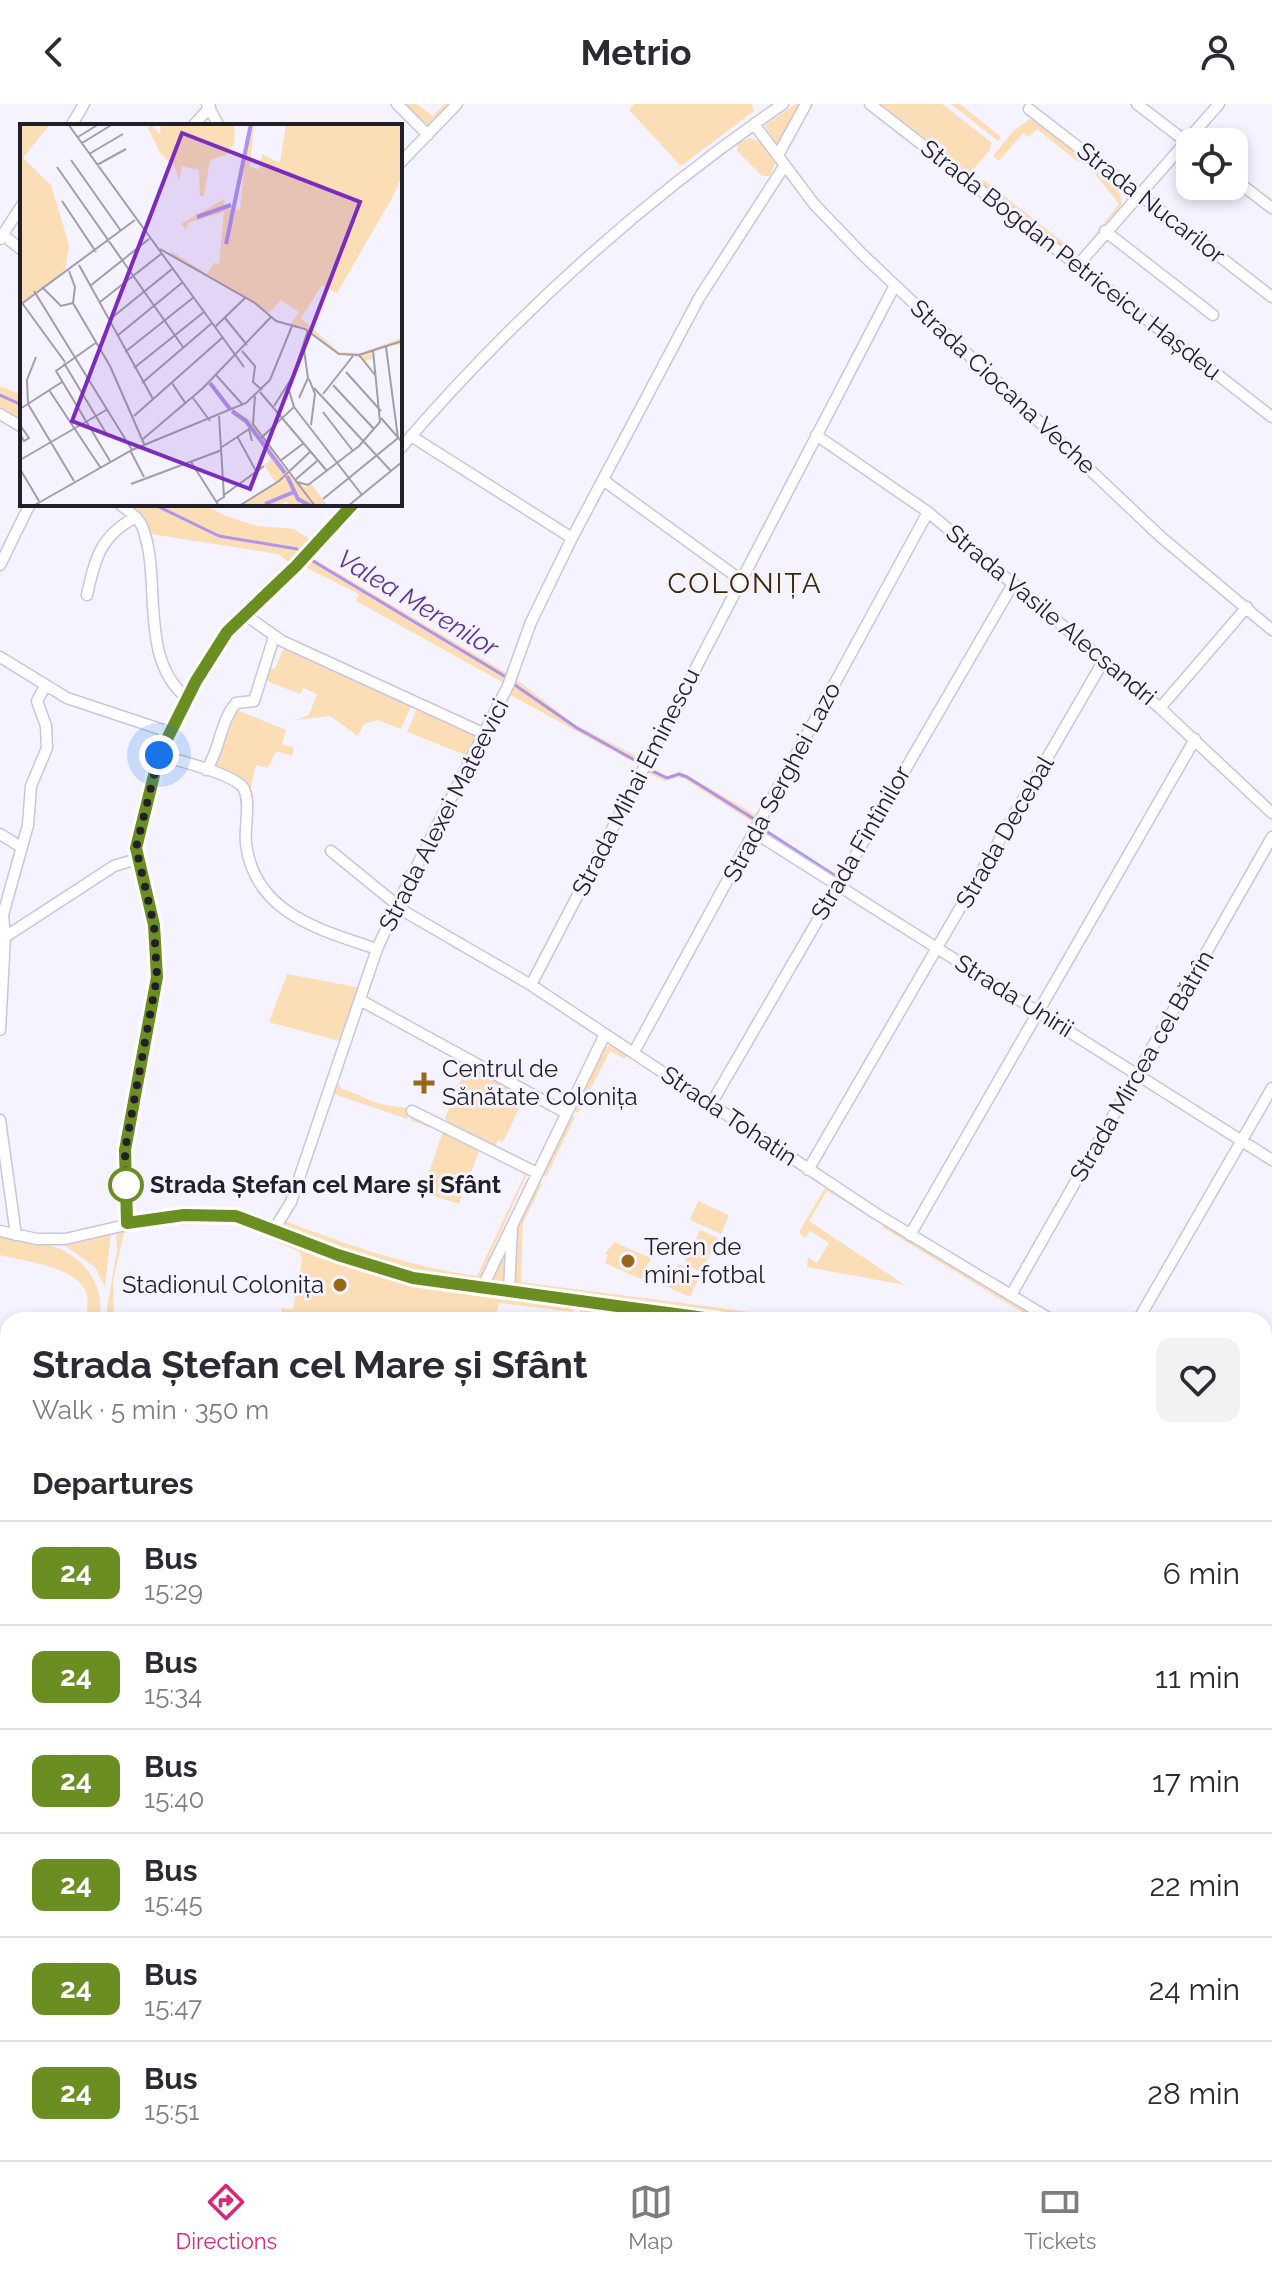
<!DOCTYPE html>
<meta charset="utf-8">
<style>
:root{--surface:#fff;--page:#f2f2f3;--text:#2b2b33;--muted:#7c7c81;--line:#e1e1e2;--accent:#db2777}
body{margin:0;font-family:Raleway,sans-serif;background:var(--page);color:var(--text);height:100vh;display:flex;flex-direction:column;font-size:30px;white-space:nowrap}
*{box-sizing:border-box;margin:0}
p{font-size:26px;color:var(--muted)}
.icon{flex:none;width:44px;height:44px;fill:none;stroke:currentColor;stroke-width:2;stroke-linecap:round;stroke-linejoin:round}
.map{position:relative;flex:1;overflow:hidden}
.drawer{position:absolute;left:0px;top:1208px;width:1272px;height:848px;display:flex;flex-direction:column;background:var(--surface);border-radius:24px 24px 0 0;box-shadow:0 4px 12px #0003}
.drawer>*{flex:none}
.badge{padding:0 16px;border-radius:12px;font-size:28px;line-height:52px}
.buttons{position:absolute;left:1176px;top:24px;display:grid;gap:16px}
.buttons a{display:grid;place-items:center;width:72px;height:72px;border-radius:16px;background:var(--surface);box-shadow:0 4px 12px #0003;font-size:40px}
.you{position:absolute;width:40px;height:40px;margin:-20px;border:6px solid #fff;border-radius:50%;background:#1a73e8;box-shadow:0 0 0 12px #1a73e833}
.map>.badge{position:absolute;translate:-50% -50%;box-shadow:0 0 0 4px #fff}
h2{padding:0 32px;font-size:30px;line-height:72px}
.round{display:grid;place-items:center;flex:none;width:84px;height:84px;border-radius:16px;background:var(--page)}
.overview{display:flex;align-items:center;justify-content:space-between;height:136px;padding:0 32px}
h1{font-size:38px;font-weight:700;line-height:60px}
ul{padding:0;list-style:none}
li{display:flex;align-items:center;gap:24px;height:104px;padding:0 32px;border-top:2px solid var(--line)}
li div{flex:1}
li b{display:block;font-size:30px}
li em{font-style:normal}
li .badge{min-width:88px;font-weight:700;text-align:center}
header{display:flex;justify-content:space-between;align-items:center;height:104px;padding:0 32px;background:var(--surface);font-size:36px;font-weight:700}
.menu{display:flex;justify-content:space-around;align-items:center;height:112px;border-top:2px solid var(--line);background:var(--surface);font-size:22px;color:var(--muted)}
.menu a{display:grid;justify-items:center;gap:4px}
.menu .current{color:var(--accent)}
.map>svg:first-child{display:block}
.green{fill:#fbddb6}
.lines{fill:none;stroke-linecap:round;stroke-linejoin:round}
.stream{stroke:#ae94ee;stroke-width:3}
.minor-casing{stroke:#cbc4e1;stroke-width:13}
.minor{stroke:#fff;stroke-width:10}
.line-casing{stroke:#fff;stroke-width:18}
.line{stroke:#6b8e23;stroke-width:12}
.walk{stroke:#221f29;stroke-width:8;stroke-dasharray:0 14.4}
.poi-dot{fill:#976818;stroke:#f5f3ff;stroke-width:3}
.stop-dot{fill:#fff;stroke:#6b8e23;stroke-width:4}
.labels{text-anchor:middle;stroke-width:6;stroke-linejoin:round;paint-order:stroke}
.street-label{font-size:24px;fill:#221f29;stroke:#f5f3ff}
.poi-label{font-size:24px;fill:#221f29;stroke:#f5f3ff;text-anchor:start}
.stop-label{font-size:24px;font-weight:bold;fill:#221f29;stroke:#f5f3ff;text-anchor:start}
.water-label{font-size:26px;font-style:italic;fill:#5e379e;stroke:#f5f3ff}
.quarter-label{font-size:28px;letter-spacing:2px;fill:#3e2802;stroke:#f5f3ff}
.inset-river{fill:none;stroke:#ae94ee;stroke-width:4}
.inset-road{fill:none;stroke:#a19ea9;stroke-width:2}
.view{fill:#7b2cbf;fill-opacity:0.15;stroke:#7b2cbf;stroke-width:4}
.inset-edge{fill:none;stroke:#221f29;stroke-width:4}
</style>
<header><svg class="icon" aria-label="back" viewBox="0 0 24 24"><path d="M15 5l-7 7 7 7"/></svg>Metrio<svg class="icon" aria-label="person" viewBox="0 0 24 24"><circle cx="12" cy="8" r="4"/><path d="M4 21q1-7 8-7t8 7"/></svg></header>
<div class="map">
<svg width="1272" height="2056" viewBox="0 0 1272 2056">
<rect width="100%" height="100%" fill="#f5f3ff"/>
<path class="green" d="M403 0H417L433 12 444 0H451L430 23Z
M634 0H751L754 7 681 62 629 6Z
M796 0H802L776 41 765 21Z
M880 0H942L991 38 990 46 970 69Z
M951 0H960L1001 33 998 37Z
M1030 15 1041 19 1118 83 1122 100 1079 151 1119 100 1088 61 1077 57 1037 25 1029 33 1023 29 999 57 993 52 1014 26Z
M751 34 762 39 775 59 770 72H762L737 47 738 38Z
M984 76 1073 146 1070 150 978 77Z
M0 282 22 291V320L0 307Z
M125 400H171L177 404 181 400H203L226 412 257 422 294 425 311 436 289 459 278 450 151 430 148 420Z
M313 454 508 570 504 579 356 497 359 490 305 463Z
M283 545 412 600 401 625 378 616 364 620 358 632 330 612 296 616 309 611 317 590 303 584 300 590 264 576 268 563 275 565Z
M517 576 574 620 642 655 639 661 510 591Z
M417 604 475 628 477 633 468 652 407 628Z
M235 605 286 626 282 640 294 644 292 652 276 647 268 664 256 661 250 687 237 672 213 664Z
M651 663 667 672 687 671 756 711 754 719 685 675 678 673 665 677 648 669Z
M287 870 361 884 343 938 269 918Z
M608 941 628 949 625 955 610 947 578 1009 572 1004 602 945Z
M468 959 526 990 503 1038 498 1036 495 1043 447 1018 445 1014Z
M339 979 341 984 380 1000 413 1005 407 1015 334 990Z
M415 1011 527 1070 477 1180 387 1164 282 1122 285 1117C347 1141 411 1163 477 1172L525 1070 479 1047 459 1100 422 1088 443 1028 410 1016Z
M570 1012 575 1013 546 1073 539 1070Z
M536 1077 542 1080 523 1119 521 1178 812 1216H753L519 1184 513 1178 517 1117Z
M825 1084 869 1111 827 1087 809 1117 905 1181 807 1163 808 1153 817 1159 829 1139 810 1127 805 1134 799 1128Z
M698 1097 729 1111 721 1130 690 1116Z
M242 1118 364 1167 407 1179 573 1200V1208L499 1199 495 1216H283L281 1204 293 1205 302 1157 300 1148 239 1121Z
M884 1120 1036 1212 1035 1216 882 1123Z
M141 1123 124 1129 113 1178 114 1216H105L117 1146 116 1129Z
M700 1126 718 1134 701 1168 684 1159Z
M111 1130 105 1183 95 1163 65 1142Z
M0 1132C18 1137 38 1136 55 1143 86 1154 106 1184 99 1216H86C87 1206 90 1193 84 1184 71 1162 23 1157 0 1151Z
M614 1138 651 1154 641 1175 605 1159 608 1151 605 1150Z
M505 1146 506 1179 492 1180 490 1177Z
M678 1160 700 1171 690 1193 668 1183Z
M580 1201 681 1216H620L580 1209Z
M0 1445 8 1447V2048H710L712 2056H0Z
M1264 1845 1272 1848V1893L1264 1889Z
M1264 1914 1272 1918V2056H937L936 2048H1264Z
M782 2048H824L826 2056H784Z"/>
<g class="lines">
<path class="stream" d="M0 291 22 301
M153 400 219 432 297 445
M313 457 506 573
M515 581 577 624 638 658
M650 666 667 674 679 670 687 673 754 715
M763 725 834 771
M811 2048 813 2056"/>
<defs>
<path id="minor" d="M207 0 219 22
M397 0 428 31
M870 0 1272 313
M1137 0 1189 40
M1029 5 1272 193
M754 20 814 100 863 151 1161 433 1272 526
M71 22 84 0
M193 22 210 3
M778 51 806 0
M400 59 457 0
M1234 75 1272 104
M1105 127 1213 211
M3 131 22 146
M0 135 22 101
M1078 161 1219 0
M0 310 22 323
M816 331 928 408 1160 604 1272 709
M411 332 572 434
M400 345C511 215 642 97 783 0
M603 376 741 476
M120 400C128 407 138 413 142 422 163 474 137 554 187 594
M0 461 30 400
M87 491C95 454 101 431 136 413
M244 510 282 537 485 630
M0 553 67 594 169 628
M1160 604 1247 503
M159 651C176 656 236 670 244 685 251 699 244 724 246 740 255 810 321 826 377 845
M206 666C221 645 219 619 236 599L254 597 274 533
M755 729 1272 1056
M0 730 21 743
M331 747 407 809 531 881 875 1109 1052 1216
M5 833 114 762 137 755
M531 881 895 181
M360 896 566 1009
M0 926 5 833 3 811 28 721 31 682 47 644 46 622 37 597 46 581
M634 948 928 408
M711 1000 1013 480
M412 1007 535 1068
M0 1016 16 1131
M808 1066 1104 556
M127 1119 125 1046 157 873 154 821 136 744 159 651 206 560 227 528 296 462 353 400
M275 1124 291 1098 377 845 397 801 508 582 531 518 572 434 699 194 785 61
M0 1127 37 1135H65L152 1115 236 1112 338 1151 413 1174 719 1216
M910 1131 1195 635
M482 1184 605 930
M509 1187 512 1123
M1011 1191 1272 733
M1138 1216 1272 984
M1264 1252 1272 1238
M1264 1344 1272 1349"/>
</defs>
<use href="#minor" class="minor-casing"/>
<use href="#minor" class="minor"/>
</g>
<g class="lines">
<defs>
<path id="line" d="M353 400 296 462 227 528 196 577 159 651 136 744 154 821 157 873 125 1046 127 1119 184 1111 236 1112 338 1151 413 1174 719 1216"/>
</defs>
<use href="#line" class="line-casing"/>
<use href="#line" class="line"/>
<path class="walk" d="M126 1081 125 1046 157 873 154 821 136 744 159 651"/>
</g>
<g class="poi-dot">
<path d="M420 967h8v8h8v8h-8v8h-8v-8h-8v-8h8z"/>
<circle cx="628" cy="1157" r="8"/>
<circle cx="340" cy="1181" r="8"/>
</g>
<circle class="stop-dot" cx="126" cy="1081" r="16"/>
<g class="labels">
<g class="street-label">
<text transform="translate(1151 99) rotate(38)" y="8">Strada Nucarilor</text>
<text transform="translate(1071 156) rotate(38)" y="8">Strada Bogdan Petriceicu Hașdeu</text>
<text transform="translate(1003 283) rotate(43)" y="8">Strada Ciocana Veche</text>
<text transform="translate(1051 511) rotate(40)" y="8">Strada Vasile Alecsandri</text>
<text transform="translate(636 678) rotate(-63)" y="8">Strada Mihai Eminescu</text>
<text transform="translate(782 678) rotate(-62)" y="8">Strada Serghei Lazo</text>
<text transform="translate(444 711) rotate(-63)" y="8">Strada Alexei Mateevici</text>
<text transform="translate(1005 728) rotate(-60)" y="8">Strada Decebal</text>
<text transform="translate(861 739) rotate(-60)" y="8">Strada Fîntînilor</text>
<text transform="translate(1014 892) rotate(32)" y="8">Strada Unirii</text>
<text transform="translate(1142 962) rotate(-60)" y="8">Strada Mircea cel Bătrîn</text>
<text transform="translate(729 1012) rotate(34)" y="8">Strada Tohatin</text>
</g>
<g class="poi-label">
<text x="442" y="973">Centrul de<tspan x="442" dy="28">Sănătate Colonița</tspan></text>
<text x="644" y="1151">Teren de<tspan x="644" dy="28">mini-fotbal</tspan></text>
<text x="324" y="1189" text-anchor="end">Stadionul Colonița</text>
</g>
<g class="stop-label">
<text x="150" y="1089">Strada Ștefan cel Mare și Sfânt</text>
</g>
<g class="water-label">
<text transform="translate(418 499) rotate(31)" y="9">Valea Merenilor</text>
</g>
<g class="quarter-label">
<text x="745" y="489">COLONIȚA</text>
</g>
</g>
<g transform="translate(20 20)">
<rect width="382" height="382" fill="#f5f3ff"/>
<path d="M0 0H30L3 34 31 61 49 121 45 148 0 180ZM141 0 214 2 215 17 208 30 190 36 184 72H180L179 46 162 42 159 57 155 43 140 29 128 4 131 1 140 10ZM228 0H234L230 43 239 45 242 30 260 39 266 0H382V52L371 76 317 169 302 161 281 194 319 228 340 229 382 214V220L351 226 353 234 346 237 355 251 342 234 321 230 283 202 270 201 279 188 261 176 249 189 152 131 151 127 187 150 194 139 199 140 204 88 168 99 166 106 161 100 204 75 205 84 220 86ZM214 286 232 297 268 350 285 363 291 360 308 382H270L266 377 259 382H220L256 359 244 341 251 336 248 330 227 300 211 290Z" fill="#fbddb6"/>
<path class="inset-river" d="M177 93 211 81M206 120 231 0M190 259 210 285M212 287 226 297 265 349M267 352 278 375 291 382M245 380 274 368"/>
<path class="inset-road" d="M48 0 224 243M58 13 79 0M62 19 93 0M69 30 103 10M51 36 101 107M77 41 106 25M37 43 163 223M42 77 76 128M140 125 235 179 256 197 285 205 319 230 339 231 382 217M59 141 133 275M49 147 55 163 53 179 90 242 125 322M70 162 129 115M22 163 41 182 53 179M14 167 112 326M80 178 141 130M2 179 45 238M0 181 115 96M205 194 227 221M89 196 152 145M195 203 225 174M97 212 163 158M77 218 36 247 90 337M222 227 235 242 233 258 242 266M105 228 174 173M339 231 355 251M16 233 7 256 8 280 54 357M44 239 86 309M114 244 184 188M326 248 361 287M196 251 223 281M289 255 295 270 291 301M122 259 192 199M152 259 166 280M313 261 354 305M294 264 371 347M29 266 80 343M240 268 307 347M303 270 333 232M235 272 233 300 295 382M173 274 190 297M279 274 288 254 284 226M254 282 273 252 288 206M274 283 342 371M0 285 42 258M303 288 333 327M114 292 202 214M361 294 382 318M0 301 9 314 4 317 0 310M217 312 236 347M241 314 274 283 267 260M123 315 183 264 251 193M202 323 229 305 232 317M110 326 124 353M0 336 88 285M260 337 284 319M171 338 199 382M0 345 19 377M275 356 297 337M277 358 288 361 339 322 360 298 353 226M111 360 202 326M204 371 244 342M303 375 378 314 366 223M196 378 204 373 199 292M13 382 112 326 226 279 250 256 272 202M219 382 259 357 291 327M328 382 382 338"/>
<path class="view" d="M162 9 340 78 230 365 52 297Z"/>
<rect width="382" height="382" class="inset-edge"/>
</g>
</svg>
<div class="buttons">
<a><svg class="icon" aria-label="locate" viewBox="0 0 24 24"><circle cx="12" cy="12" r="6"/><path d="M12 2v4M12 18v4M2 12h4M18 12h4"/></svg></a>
</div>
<div class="you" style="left:159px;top:651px"></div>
<section class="drawer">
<div class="overview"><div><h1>Strada Ștefan cel Mare și Sfânt</h1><p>Walk · 5 min · 350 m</p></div><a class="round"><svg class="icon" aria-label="heart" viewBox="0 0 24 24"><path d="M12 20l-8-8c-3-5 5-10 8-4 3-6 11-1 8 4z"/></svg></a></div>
<h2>Departures</h2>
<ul>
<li><span class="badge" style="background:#6b8e23;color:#fff">24</span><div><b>Bus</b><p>15:29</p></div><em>6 min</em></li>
<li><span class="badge" style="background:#6b8e23;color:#fff">24</span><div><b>Bus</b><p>15:34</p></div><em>11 min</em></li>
<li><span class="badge" style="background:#6b8e23;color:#fff">24</span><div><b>Bus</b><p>15:40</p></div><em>17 min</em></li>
<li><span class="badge" style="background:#6b8e23;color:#fff">24</span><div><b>Bus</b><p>15:45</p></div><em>22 min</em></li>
<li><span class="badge" style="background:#6b8e23;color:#fff">24</span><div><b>Bus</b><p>15:47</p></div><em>24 min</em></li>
<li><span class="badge" style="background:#6b8e23;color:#fff">24</span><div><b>Bus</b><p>15:51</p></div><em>28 min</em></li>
</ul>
</section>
</div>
<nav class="menu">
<a class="current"><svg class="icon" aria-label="directions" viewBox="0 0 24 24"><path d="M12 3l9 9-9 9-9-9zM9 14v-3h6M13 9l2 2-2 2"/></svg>Directions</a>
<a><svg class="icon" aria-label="map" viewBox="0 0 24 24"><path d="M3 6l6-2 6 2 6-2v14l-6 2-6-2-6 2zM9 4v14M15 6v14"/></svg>Map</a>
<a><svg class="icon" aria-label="tickets" viewBox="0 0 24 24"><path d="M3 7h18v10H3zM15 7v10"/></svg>Tickets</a>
</nav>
